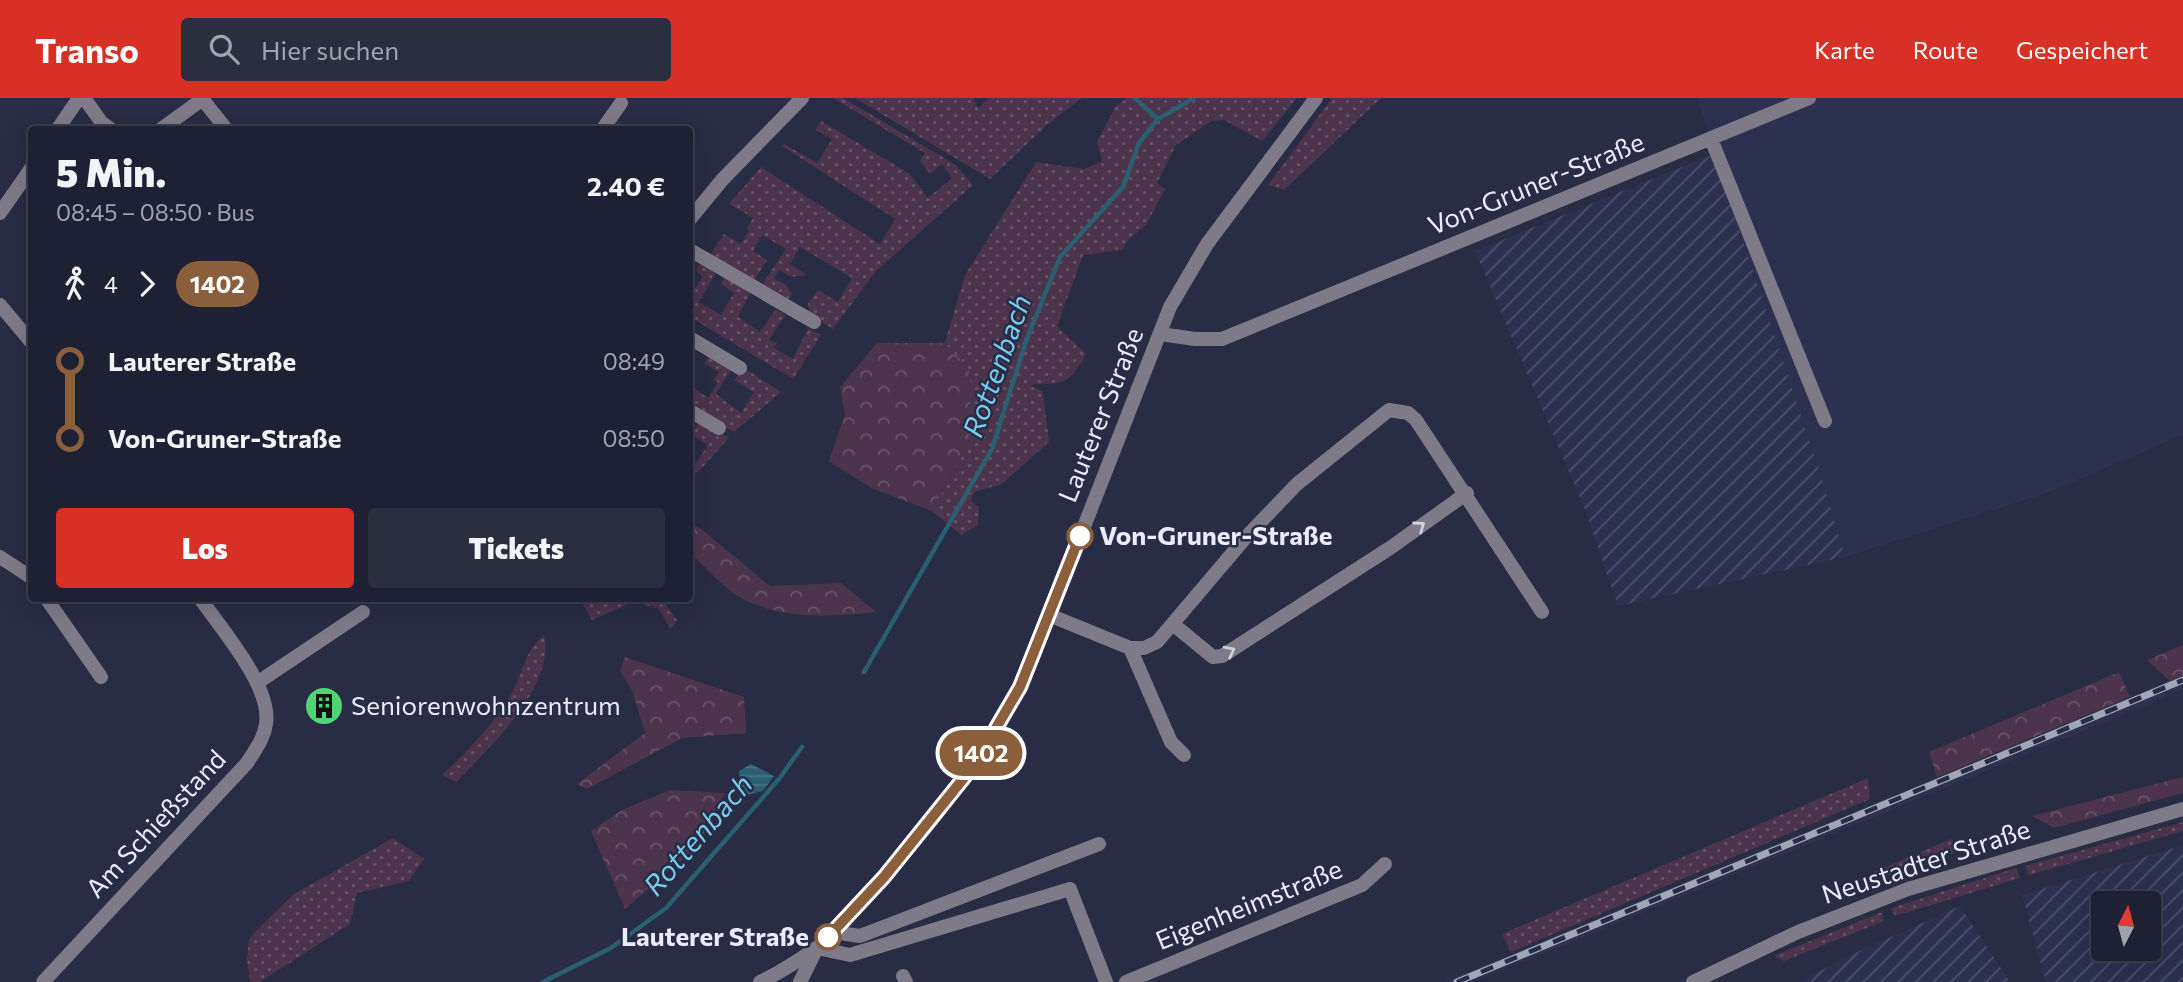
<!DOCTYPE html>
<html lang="de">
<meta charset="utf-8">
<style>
:root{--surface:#1e2133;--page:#2b2e3f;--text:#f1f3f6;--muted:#a1a3ac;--line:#3c3e4e;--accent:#d93025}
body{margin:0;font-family:Commissioner,sans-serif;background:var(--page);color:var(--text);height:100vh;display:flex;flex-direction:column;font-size:26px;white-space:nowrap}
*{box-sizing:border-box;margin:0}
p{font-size:23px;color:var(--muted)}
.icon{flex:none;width:38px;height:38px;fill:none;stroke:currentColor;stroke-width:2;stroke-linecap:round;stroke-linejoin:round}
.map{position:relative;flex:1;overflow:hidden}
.side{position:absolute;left:28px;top:28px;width:665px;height:476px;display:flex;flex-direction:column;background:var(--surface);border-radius:7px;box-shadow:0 7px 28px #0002,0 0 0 2px var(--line)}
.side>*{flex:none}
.badge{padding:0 14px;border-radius:23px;font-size:24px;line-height:46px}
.needle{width:46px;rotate:6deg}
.fabs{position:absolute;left:2091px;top:793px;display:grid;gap:14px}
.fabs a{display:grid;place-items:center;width:70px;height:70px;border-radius:7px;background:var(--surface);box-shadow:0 7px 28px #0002,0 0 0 2px var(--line);font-size:35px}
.map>.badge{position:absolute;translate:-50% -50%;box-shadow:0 0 0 4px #fff}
.legs{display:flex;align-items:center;gap:10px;height:77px;padding:0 28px;font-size:23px}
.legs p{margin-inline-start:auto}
.overview{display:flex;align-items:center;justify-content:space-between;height:119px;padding:0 28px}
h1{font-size:38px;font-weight:800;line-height:52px}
.button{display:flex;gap:14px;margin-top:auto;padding:14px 28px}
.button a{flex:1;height:80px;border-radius:7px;background:var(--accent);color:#fff;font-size:28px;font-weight:800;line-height:80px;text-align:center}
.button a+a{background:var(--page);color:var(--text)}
ul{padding:0 28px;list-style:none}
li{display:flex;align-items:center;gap:24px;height:77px;font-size:26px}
li i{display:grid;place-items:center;width:10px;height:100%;margin:0 9px;background:currentColor}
li i::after{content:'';width:18px;height:18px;margin:-9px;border:5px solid;border-radius:50%;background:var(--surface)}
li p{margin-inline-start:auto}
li:first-child i{background:linear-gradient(#0000 50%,currentColor 0)}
li:last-child i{background:linear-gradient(currentColor 50%,#0000 0)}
header{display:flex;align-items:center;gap:42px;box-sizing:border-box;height:98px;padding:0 35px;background:var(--accent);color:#fff}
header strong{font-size:33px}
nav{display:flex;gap:38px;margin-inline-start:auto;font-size:24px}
.search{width:490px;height:63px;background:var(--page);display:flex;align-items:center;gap:18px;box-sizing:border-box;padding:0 24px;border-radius:7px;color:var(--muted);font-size:26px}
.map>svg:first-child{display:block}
.built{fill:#2c3150}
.industrial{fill:url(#industrial-furrows);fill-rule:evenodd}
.grass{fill:url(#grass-dots)}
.forest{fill:url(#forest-crowns)}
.water{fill:url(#water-rules)}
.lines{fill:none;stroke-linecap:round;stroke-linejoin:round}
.stream{stroke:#2a5e71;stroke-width:4.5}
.minor{stroke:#7e7a87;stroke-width:14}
.tertiary{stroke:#7e7a87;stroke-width:14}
.rail-casing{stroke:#a2a6b9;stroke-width:7}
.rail{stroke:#282c44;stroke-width:4.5;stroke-dasharray:13;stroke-linecap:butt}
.oneway{stroke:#ced0df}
.line-1-casing{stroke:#fff;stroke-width:16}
.line-1{stroke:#8b5e3c;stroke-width:10}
.stop-1-dot{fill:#fff;stroke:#8b5e3c;stroke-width:3.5}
.labels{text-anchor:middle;stroke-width:5;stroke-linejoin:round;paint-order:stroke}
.street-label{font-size:26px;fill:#e8ecfc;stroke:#282c44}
.stop-label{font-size:26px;font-weight:bold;fill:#e8ecfc;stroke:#282c44;text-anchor:start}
.poi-label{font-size:26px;fill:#e8ecfc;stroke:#282c44;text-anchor:start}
.water-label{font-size:28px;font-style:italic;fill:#78ccec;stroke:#282c44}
</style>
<header>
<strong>Transo</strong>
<div class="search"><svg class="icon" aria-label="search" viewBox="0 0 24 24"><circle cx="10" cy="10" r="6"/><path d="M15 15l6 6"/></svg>Hier suchen</div>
<nav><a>Karte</a><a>Route</a><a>Gespeichert</a></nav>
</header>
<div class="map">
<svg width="2183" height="884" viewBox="0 0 2183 884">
<defs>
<pattern id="industrial-furrows" width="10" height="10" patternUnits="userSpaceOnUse" patternTransform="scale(1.75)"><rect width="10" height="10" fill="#2c3150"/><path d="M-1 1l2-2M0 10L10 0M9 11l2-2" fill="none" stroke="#4b4f6a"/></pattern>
<pattern id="grass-dots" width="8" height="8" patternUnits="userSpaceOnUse" patternTransform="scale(1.75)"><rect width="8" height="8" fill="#4d344d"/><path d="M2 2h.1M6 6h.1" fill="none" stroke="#675268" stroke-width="1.8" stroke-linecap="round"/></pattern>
<pattern id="forest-crowns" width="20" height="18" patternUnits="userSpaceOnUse" patternTransform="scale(1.75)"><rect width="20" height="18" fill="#4d344d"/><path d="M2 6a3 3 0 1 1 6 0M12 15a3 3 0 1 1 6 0" fill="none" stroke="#675268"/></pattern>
<pattern id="water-rules" width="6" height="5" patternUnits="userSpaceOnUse" patternTransform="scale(1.75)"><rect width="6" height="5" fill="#2a5e71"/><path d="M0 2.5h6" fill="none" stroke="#497586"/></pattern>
</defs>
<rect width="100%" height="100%" fill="#282c44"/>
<path class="built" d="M1697 0H2183V337L2044 396 1845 459Z
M2183 577V592L1474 884H1443Z"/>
<path class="industrial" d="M1714 56 1822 381 1845 459 1618 508 1584 409 1475 153Z
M2183 747V884H2046L2022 797ZM2104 805H2149V850H2104Z
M1960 808 2010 884H1799L1853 856Z"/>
<path class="grass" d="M833 0H843L956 67 973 87 875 174 833 231 810 217 808 205 818 192 838 204 852 180 800 149 790 166 807 177 791 179 779 172 774 180 786 187 792 196 788 203 762 187 786 151 762 137 753 153 767 162 754 183 710 157 724 136 741 146 749 133 747 131 753 120 729 106 761 69 880 146 895 121 782 48 784 46 817 65 832 41 816 32 821 23 910 76 928 100 952 80 942 66 930 76 920 63 925 55Z
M855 0H973L978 10 989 0H1082L1047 27 990 81Z
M1127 0H1297L1262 43 1224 22 1211 23 1176 47 1157 85 1165 91 1146 127 1129 141 1122 152 1083 157 1057 228 1086 256C1068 289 1065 284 1030 287L1043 294 1049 344 1002 386 974 394 971 403 979 409 978 427 961 437 932 413 972 338 969 271 945 245 965 177 1036 64 1084 71 1102 63 1097 43 1116 8Z
M1332 0H1381L1284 92 1268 87Z
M700 165 716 175 699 204 721 217 734 195 721 186 724 179 751 194 738 219 760 234 776 211 785 217 769 242 777 245 774 250 793 261 808 230 821 237 793 281 690 219V199L702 179 696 172Z
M709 258 731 272 716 296 741 315 754 294 734 282 744 270 781 294 734 334 690 308V287L708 300 718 284 714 282 719 274 704 265Z
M699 324 729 340 700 372 690 377V367L693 369 708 347 692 337Z
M585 501H662L677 522 671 531 658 510 633 504 592 522 582 505Z
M544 537C556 589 488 651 456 684L442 677C467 654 492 628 510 598 523 577 524 553 544 537Z
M1868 680 1870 701 1511 854 1502 836Z
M2183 724V733L2029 777 2025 768Z
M393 740 424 761 409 783 357 795 350 826 260 884H250L247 862 249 840 294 796Z
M1951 741 1961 750 1957 754 1879 781 1874 774Z
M2016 770 2020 780 1895 818 1891 810Z
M1882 814 1884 823 1784 863 1774 858Z"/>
<path class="forest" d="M877 245H945L969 271 972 338 932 413 871 390 829 363 845 316 840 289Z
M690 425 701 431 770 488 841 485 876 514C831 519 784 522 743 501 724 491 706 469 690 455Z
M2183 547V577L2170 583 2147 562Z
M625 559 744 599 746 635 682 640 587 691 577 686 645 635 633 595 620 572Z
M2119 574 2130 599 1937 679 1929 654Z
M2183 679V695L2054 730 2032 718Z
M670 692 725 695 700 746 625 811 591 733 622 712Z"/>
<path class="water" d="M751 666 774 678 763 693 742 698 739 673Z"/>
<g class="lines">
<path class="stream" d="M1135 0 1158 21
M864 574 992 351 1026 243 1060 159 1123 89 1139 45 1158 21 1194 0
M543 884 611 850 666 810 779 681 802 649"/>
<path class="minor" d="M84 0 102 25 112 32
M203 2 227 32
M57 32 79 0
M160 32 204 0
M602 32 621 5
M1711 41 1825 323
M0 115 32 69
M690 121 722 82 802 0
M690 152 814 224
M0 207 32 245
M1160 236 1195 241H1222L1809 0
M690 240 740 270
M690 313 719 330
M0 459 32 480
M46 500 101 579
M1049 517 1130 550 1171 644 1184 657
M1174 527 1213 559 1222 558 1390 450 1467 395
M1130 550H1144L1157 544 1247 438 1297 386 1389 312 1408 315 1416 322 1542 514
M257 585 363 514
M833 834 860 838 1099 746
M903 878 906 884
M43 884 247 665C255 652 264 641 266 626 272 588 221 531 200 500
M800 884 817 850 850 857 1070 791 1106 884
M1126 884 1362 787 1385 766"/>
<path class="tertiary" d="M760 884C779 875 798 863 815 851 835 837 850 815 867 797 931 727 992 652 1031 564L1170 209 1207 146 1316 0
M1693 884 1798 834 1908 791 2183 711"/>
<defs>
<path id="rail" d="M1457 884 2183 582"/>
</defs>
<use href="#rail" class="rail-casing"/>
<use href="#rail" class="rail"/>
</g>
<defs><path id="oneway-chevron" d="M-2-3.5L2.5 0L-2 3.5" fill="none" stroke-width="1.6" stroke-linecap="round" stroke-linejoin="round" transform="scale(1.75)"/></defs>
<g class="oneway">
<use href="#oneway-chevron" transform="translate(1420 428) rotate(-35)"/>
<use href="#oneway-chevron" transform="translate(1230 553) rotate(-27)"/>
</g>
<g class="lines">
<defs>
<path id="line-1" d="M828 839 884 779 975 666 1020 589 1080 438"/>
</defs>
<use href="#line-1" class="line-1-casing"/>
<use href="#line-1" class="line-1"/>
</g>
<defs>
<symbol id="building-disc" viewBox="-11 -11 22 22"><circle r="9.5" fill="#4ed675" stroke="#282c44"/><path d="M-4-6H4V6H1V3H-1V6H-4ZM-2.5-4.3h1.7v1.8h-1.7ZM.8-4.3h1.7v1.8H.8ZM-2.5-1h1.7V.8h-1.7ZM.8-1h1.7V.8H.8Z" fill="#111"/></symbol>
</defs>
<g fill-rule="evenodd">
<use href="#building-disc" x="302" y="586" width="44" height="44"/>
</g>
<g class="stop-1-dot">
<circle cx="1080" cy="438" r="12"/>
<circle cx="828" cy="839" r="12"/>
</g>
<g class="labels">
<g class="street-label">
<text transform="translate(1536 86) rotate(-22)" y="9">Von-Gruner-Straße</text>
<text transform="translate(1101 317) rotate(-68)" y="9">Lauterer Straße</text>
<text transform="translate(156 726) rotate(-47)" y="9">Am Schießstand</text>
<text transform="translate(1926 764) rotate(-18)" y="9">Neustadter Straße</text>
<text transform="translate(1249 807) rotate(-22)" y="9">Eigenheimstraße</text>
</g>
<g class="stop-label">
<text x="1099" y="447">Von-Gruner-Straße</text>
<text x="809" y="848" text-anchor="end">Lauterer Straße</text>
</g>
<g class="poi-label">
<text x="351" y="617">Seniorenwohnzentrum</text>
</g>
<g class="water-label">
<text transform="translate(997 268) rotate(-70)" y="10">Rottenbach</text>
<text transform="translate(698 737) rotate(-49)" y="10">Rottenbach</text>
</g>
</g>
</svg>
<div class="fabs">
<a><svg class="needle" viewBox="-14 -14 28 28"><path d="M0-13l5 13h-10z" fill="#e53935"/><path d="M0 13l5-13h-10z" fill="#a1a3ac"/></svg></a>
</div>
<b class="badge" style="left:981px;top:655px;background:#8b5e3c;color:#fff">1402</b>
<section class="side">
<div class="overview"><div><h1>5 Min.</h1><p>08:45 – 08:50 · Bus</p></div><b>2.40 €</b></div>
<div class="legs"><svg class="icon" aria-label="walk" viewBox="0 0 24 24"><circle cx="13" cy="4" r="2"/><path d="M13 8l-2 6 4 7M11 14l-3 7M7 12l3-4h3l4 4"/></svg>4<svg class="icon" aria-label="forward" viewBox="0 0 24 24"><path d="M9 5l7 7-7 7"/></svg><b class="badge" style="background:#8b5e3c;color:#fff">1402</b></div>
<ul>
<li><i style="color:#8b5e3c"></i><b>Lauterer Straße</b><p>08:49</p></li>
<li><i style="color:#8b5e3c"></i><b>Von-Gruner-Straße</b><p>08:50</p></li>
</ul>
<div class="button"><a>Los</a><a>Tickets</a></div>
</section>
</div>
